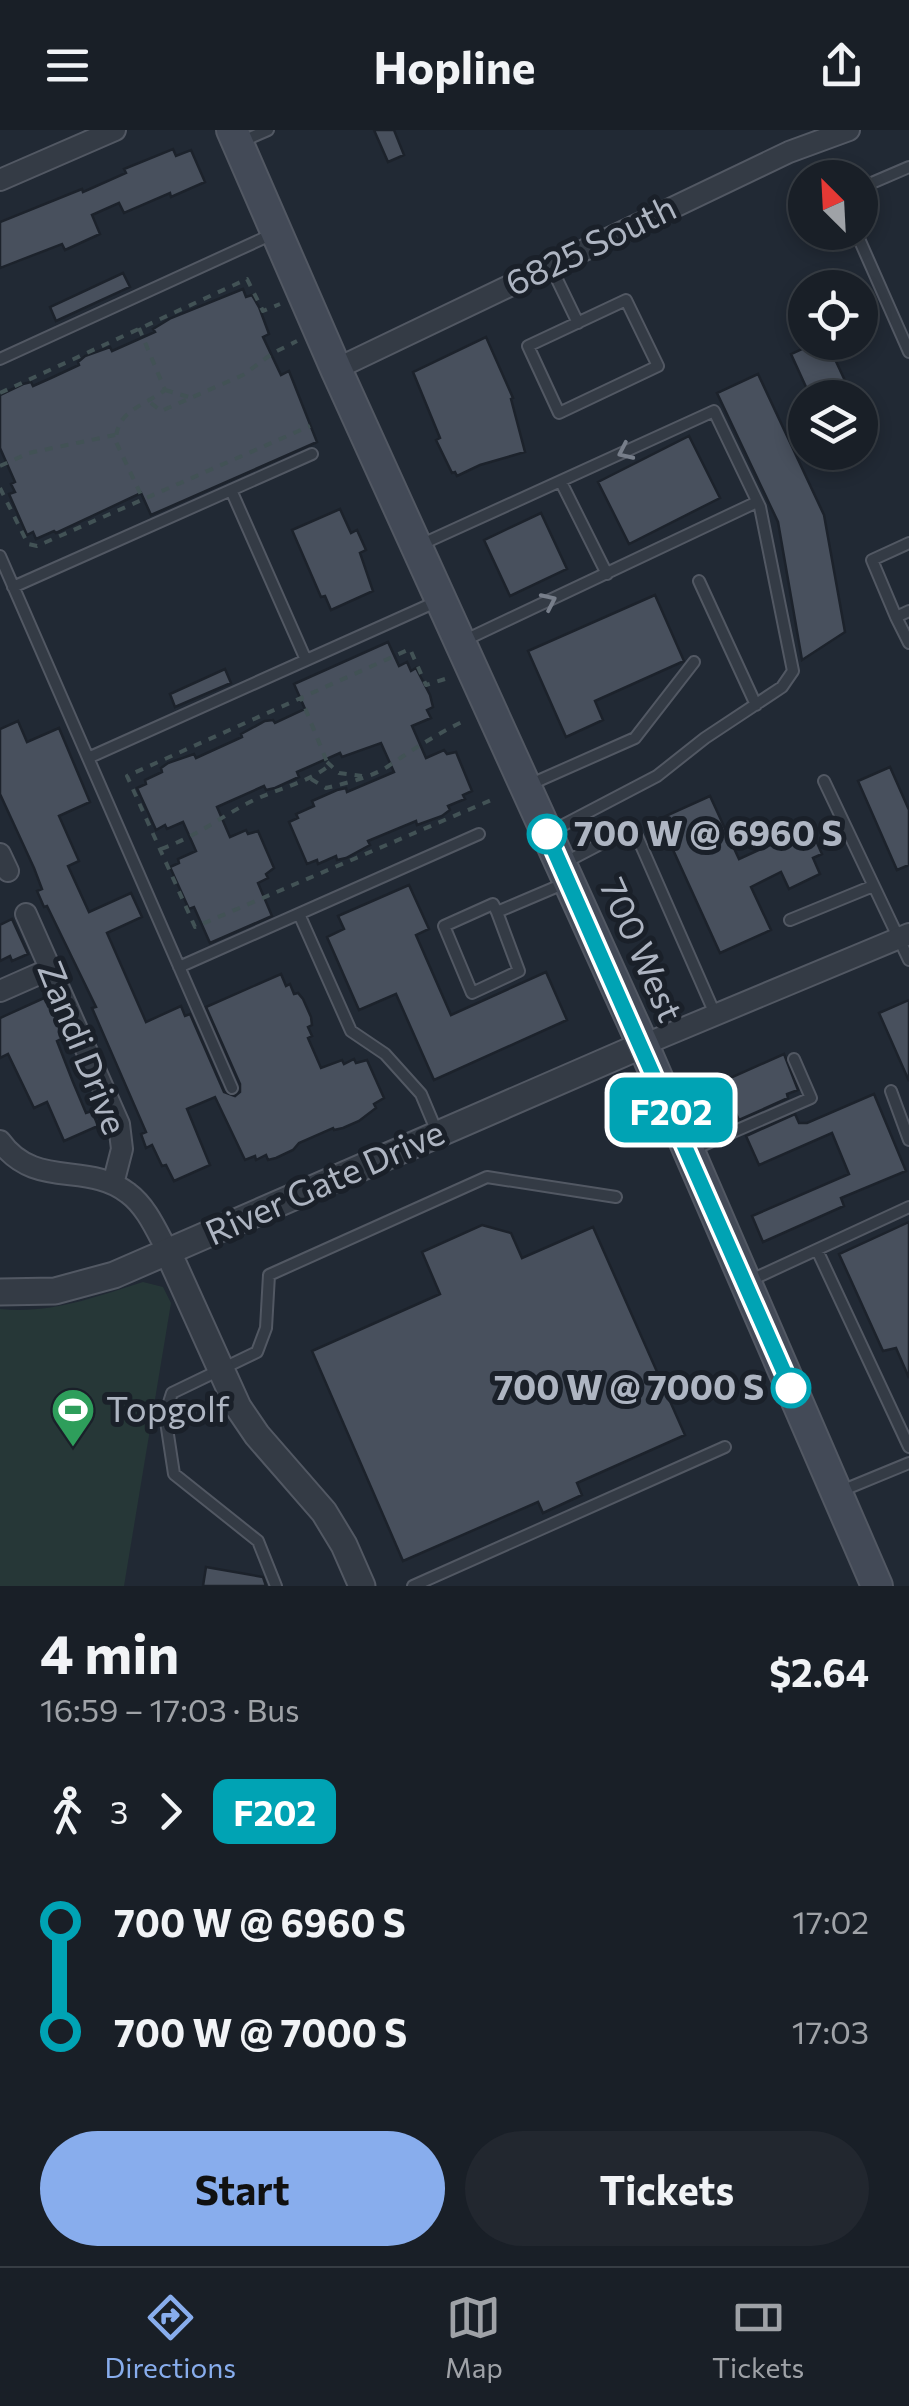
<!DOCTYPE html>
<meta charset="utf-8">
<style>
:root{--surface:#191f27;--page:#22272f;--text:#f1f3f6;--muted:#9fa2a7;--line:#373d44;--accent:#88aded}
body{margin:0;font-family:Commissioner,sans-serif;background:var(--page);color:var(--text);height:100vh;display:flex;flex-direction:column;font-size:38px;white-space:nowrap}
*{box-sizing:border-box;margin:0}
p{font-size:32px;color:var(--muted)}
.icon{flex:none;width:55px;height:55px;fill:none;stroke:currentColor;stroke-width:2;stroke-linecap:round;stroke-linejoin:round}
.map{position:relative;height:1456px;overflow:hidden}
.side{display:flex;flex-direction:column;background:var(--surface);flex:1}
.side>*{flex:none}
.badge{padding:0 20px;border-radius:15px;font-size:35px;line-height:65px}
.needle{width:65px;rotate:336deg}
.fabs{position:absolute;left:788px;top:30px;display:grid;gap:20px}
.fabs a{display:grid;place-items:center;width:90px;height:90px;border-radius:50%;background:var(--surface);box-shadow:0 5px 15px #0003,0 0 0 2px var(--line);font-size:50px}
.map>.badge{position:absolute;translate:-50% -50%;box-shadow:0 0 0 5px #fff}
.legs{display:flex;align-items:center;gap:15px;height:110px;padding:0 40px;font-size:32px}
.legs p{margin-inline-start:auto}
.headline{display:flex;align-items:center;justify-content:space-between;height:170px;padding:0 40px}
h1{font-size:55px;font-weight:700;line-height:75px}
.button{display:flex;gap:20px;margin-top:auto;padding:20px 40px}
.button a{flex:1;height:115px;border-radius:60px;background:var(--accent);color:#111;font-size:40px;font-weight:700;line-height:115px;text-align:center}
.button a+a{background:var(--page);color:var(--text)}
ul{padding:0 40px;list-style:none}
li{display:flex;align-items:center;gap:35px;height:110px;font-size:38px}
li i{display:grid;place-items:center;width:15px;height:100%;margin:0 12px;background:currentColor}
li i::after{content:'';width:25px;height:25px;margin:-12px;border:8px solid;border-radius:50%;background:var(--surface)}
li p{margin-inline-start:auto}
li:first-child i{background:linear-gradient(#0000 50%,currentColor 0)}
li:last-child i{background:linear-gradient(currentColor 50%,#0000 0)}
header{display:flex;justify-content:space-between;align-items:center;height:130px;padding:0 40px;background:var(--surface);font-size:45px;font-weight:700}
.dock{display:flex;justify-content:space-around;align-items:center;height:140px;border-top:2px solid var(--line);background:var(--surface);font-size:28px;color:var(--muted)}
.dock a{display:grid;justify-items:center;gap:5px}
.dock .on{color:var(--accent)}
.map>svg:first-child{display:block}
.green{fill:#263737}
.building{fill:#48505d;stroke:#1c222b;stroke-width:2.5}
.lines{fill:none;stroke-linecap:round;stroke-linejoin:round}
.service-casing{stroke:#525863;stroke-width:14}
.minor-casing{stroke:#525863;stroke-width:24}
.tertiary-casing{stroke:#525863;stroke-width:29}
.secondary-casing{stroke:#525863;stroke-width:34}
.path{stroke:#425255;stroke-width:4;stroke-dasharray:8 8;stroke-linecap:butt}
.service{stroke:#343b45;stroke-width:10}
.minor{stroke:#343b45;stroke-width:20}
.tertiary{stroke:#343b45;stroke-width:25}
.secondary{stroke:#434a57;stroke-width:30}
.oneway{stroke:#777e8a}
.line-1-casing{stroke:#fff;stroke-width:22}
.line-1{stroke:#00a3b4;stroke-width:15}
.stop-1-dot{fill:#fff;stroke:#00a3b4;stroke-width:5}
.labels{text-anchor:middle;stroke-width:10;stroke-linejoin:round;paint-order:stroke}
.street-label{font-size:35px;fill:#aeb5c2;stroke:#1a2029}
.stop-label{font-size:35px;font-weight:bold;fill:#aeb5c2;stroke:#1a2029;text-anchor:start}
.poi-label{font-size:35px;fill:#aeb5c2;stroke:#1a2029;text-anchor:start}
</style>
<header><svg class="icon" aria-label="menu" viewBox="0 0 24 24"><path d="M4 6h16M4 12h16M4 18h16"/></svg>Hopline<svg class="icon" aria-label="share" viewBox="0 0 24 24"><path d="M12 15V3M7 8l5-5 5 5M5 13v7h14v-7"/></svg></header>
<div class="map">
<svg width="909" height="1456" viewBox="0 0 909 1456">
<rect width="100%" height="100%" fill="#212934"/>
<path class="green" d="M143 1152 163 1157 171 1173 124 1456H0V1179C52 1184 95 1167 143 1152Z"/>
<path class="building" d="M374 0H394L404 25 388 32Z
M173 19 176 26 191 20 205 52 171 67 170 63 124 83 119 73 92 85 100 104 65 120 62 114 0 138V92L82 59 83 62 92 58 126 43 124 39Z
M123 143 130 157 56 191 50 177Z
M243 159 246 167 252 165 259 177 269 204 263 207 281 245 289 241 317 312 151 385 141 363 56 403 54 401 36 409 33 402 27 405 9 364 15 362 11 354 15 352 0 318V265L23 254 31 252 33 256 51 248 79 235 78 232 85 226 110 217 112 221 155 202 153 199 171 188Z
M486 207 513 268 511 269 525 322 480 335 457 346 455 342 452 343 436 310 440 308 413 242Z
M817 212H827L853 268H811L791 224Z
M758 244 824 385 845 502 802 530 778 392 717 263Z
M689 306 720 368 629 414 598 352Z
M340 379 351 403 357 400 366 420 360 423 373 461 331 480 325 466 321 467 292 400Z
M541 383 567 439 510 466 484 410Z
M655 465 684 531 595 571 603 590 566 607 528 521Z
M388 512 399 536 407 532 411 541 416 538 430 565 433 577 427 580 431 588 412 596 426 628 444 620 447 624 456 622 472 661 463 665 465 669 448 676 450 680 442 686 417 695 416 691 368 711 370 715 346 728 337 730 336 726 318 734 317 730 307 734 289 692 298 688 296 684 314 676 312 671 337 660 346 658 347 662 394 642 381 613 342 627 340 623 297 642 299 647 275 658 266 660 264 656 217 677 230 707 246 700 248 704 258 701 274 738 266 744 268 748 258 753 272 786 210 813 194 777 189 779 170 737 179 733 178 729 196 721 183 692 167 699 165 695 156 700 137 658 146 654 145 650 162 642 161 638 168 633 194 624 196 628 242 607 241 604 265 591 273 590 275 593 305 579 294 554Z
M225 539 231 553 175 577 170 564Z
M18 591 27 612 59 598 90 672 59 686 79 731 68 736 89 782 131 763 142 787 107 803 146 892 181 876 185 886 190 884 224 962 235 966 240 962V954L206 877 281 844 286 856 290 854 294 864 298 863 303 869 311 887 312 895 308 897 312 906 308 908 321 938 342 930 344 934 354 929 356 933 367 930 384 968 374 974 376 978 359 991 343 998 334 1000 333 998 299 1013 293 1020 276 1028 268 1030 266 1025 256 1030 255 1026 245 1030 215 967 187 979 210 1035 174 1051 166 1035 162 1036 152 1015 146 1018 141 1004 146 1002 92 878 96 877 47 776 44 777 37 761 42 759 34 738 0 664V599Z
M890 637 909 680V735L897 740 858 651Z
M710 666 739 729 810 697 822 724 813 728 820 744 789 759 781 742 751 757 771 800 720 823 659 689Z
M409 755 429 799 416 805 451 885 546 842 567 890 434 950 396 864 359 880 327 807 344 799 338 786Z
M12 789 28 824 12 831 10 826 0 831V795Z
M44 868 46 872 49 871 65 907 57 911 73 952 86 983 92 981 98 996 64 1011 47 972 34 978 8 924 0 928V888Z
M909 870V951L879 883Z
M784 924 798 960 787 964 788 968 739 990 721 952Z
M874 964 906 1041 841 1068 844 1076 763 1112 752 1086 849 1044 832 1003 759 1035 746 1006 795 984 799 993H807Z
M909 1092V1248L896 1218 883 1221 839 1124Z
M482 1095 511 1103 522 1128 593 1097 685 1305 577 1353 582 1365 543 1383 538 1372 403 1431 312 1221 440 1164 422 1122Z
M206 1437 263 1447 266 1456H203Z"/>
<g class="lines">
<defs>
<path id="service" d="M243 11 268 0
M860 58 909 37
M856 102 909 222
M551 137 578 193
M626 170 658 236 559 283 528 216Z
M0 229 275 103
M561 352 607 444
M231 360 306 530
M909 413 872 430 896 487 909 481
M420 415 714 281 760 377 793 541 782 557 705 608 657 646 552 701
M0 426 232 958
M699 451 756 575
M13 457 312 324
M896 487 909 513
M461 512 757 372
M88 628 438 471
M824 651 909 830
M531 654 635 608 694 532
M562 734 633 697 715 884
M497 782 519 841 472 863 444 796 493 774 497 782 563 754
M299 784 351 901 385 924 421 964 437 1002
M790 790 873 756
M179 837 479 704
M891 961 909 1010
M694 1019 811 968 794 929
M817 1120 909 1317
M751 1150 909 1077
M841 1361 909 1333
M276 1456 258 1411 174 1344 165 1285 172 1263 257 1222 266 1198 269 1145 487 1047 616 1067
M413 1456 725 1317"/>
<path id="minor" d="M0 50 115 0
M336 239 789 22 849 0
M0 724 8 741
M26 784 119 994 122 1019 113 1054
M0 861 50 839
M643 915 909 804
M0 1011C35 1060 87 1031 128 1063 147 1077 157 1102 168 1122"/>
<path id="tertiary" d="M168 1122 238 1277 257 1305 324 1382 344 1415 362 1456
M0 1162 55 1161 114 1145 643 915"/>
<path id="secondary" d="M232 0 336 239 643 915 877 1456"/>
</defs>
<use href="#service" class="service-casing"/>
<use href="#minor" class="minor-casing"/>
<use href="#tertiary" class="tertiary-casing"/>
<use href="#secondary" class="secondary-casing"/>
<path class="path" d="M139 198 165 260C144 276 115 281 116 312L143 369
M165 260 189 267
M0 263 247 149 263 181 280 174
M151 273 161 281 243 245 273 223 297 211
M0 336 29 323 115 305
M0 358 28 414 37 416 310 296
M445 549 426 555 410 519 127 646 195 797 496 668
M327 632 339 643 362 646
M311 649 326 658C346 653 369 648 387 637 412 620 435 605 462 592
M161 719C196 706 215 691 246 674 272 660 302 655 326 638L327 632 301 568"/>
<use href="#service" class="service"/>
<use href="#minor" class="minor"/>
<use href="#tertiary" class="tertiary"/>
<use href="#secondary" class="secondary"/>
</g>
<defs><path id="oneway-chevron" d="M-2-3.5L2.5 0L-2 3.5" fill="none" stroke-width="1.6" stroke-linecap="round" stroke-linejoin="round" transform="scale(2.5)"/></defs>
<g class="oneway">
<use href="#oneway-chevron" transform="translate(625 322) rotate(155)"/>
<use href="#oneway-chevron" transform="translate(549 471) rotate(-25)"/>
</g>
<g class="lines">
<defs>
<path id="line-1" d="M547 704 791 1258"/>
</defs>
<use href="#line-1" class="line-1-casing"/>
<use href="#line-1" class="line-1"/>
</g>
<defs>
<symbol id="stadium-pin" viewBox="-11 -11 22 30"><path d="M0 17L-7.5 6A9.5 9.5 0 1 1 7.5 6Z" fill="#2e9e5b" stroke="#1a2029"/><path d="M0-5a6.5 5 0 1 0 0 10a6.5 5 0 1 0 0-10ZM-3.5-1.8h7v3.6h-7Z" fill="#fff"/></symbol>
</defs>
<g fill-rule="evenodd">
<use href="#stadium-pin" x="48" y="1255" width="50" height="68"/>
</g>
<g class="stop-1-dot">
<circle cx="547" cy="704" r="18"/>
<circle cx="791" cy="1258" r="18"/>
</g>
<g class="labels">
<g class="street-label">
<text transform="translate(591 116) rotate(-26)" y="12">6825 South</text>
<text transform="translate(641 820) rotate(66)" y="12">700 West</text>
<text transform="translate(82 918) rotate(68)" y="12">Zandi Drive</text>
<text transform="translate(325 1053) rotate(-24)" y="12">River Gate Drive</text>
</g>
<g class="stop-label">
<text x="574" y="716">700 W @ 6960 S</text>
<text x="764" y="1270" text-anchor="end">700 W @ 7000 S</text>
</g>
<g class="poi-label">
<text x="106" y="1292">Topgolf</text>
</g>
</g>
</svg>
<div class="fabs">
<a><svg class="needle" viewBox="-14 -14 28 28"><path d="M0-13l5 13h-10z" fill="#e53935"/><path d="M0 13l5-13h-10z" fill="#9fa2a7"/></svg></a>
<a><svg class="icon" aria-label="locate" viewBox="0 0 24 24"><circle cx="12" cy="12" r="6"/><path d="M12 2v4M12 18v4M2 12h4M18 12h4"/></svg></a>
<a><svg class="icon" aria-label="layers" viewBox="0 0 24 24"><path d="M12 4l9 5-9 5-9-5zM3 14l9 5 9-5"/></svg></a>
</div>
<b class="badge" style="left:671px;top:980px;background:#00a3b4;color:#fff">F202</b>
</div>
<section class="side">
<div class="headline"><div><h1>4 min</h1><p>16:59 – 17:03 · Bus</p></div><b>$2.64</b></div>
<div class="legs"><svg class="icon" aria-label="walk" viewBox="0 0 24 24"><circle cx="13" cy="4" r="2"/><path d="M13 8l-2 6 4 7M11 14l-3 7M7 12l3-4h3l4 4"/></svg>3<svg class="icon" aria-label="forward" viewBox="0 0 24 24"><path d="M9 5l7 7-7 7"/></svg><b class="badge" style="background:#00a3b4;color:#fff">F202</b></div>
<ul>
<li><i style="color:#00a3b4"></i><b>700 W @ 6960 S</b><p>17:02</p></li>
<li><i style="color:#00a3b4"></i><b>700 W @ 7000 S</b><p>17:03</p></li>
</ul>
<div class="button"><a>Start</a><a>Tickets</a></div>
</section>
<nav class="dock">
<a class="on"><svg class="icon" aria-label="directions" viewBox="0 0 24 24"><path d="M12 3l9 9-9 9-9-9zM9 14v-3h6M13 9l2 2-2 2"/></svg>Directions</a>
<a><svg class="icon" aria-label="map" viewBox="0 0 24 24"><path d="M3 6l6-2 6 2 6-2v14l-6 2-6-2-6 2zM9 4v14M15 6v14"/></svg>Map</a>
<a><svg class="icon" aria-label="tickets" viewBox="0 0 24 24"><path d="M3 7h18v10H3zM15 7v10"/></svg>Tickets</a>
</nav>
